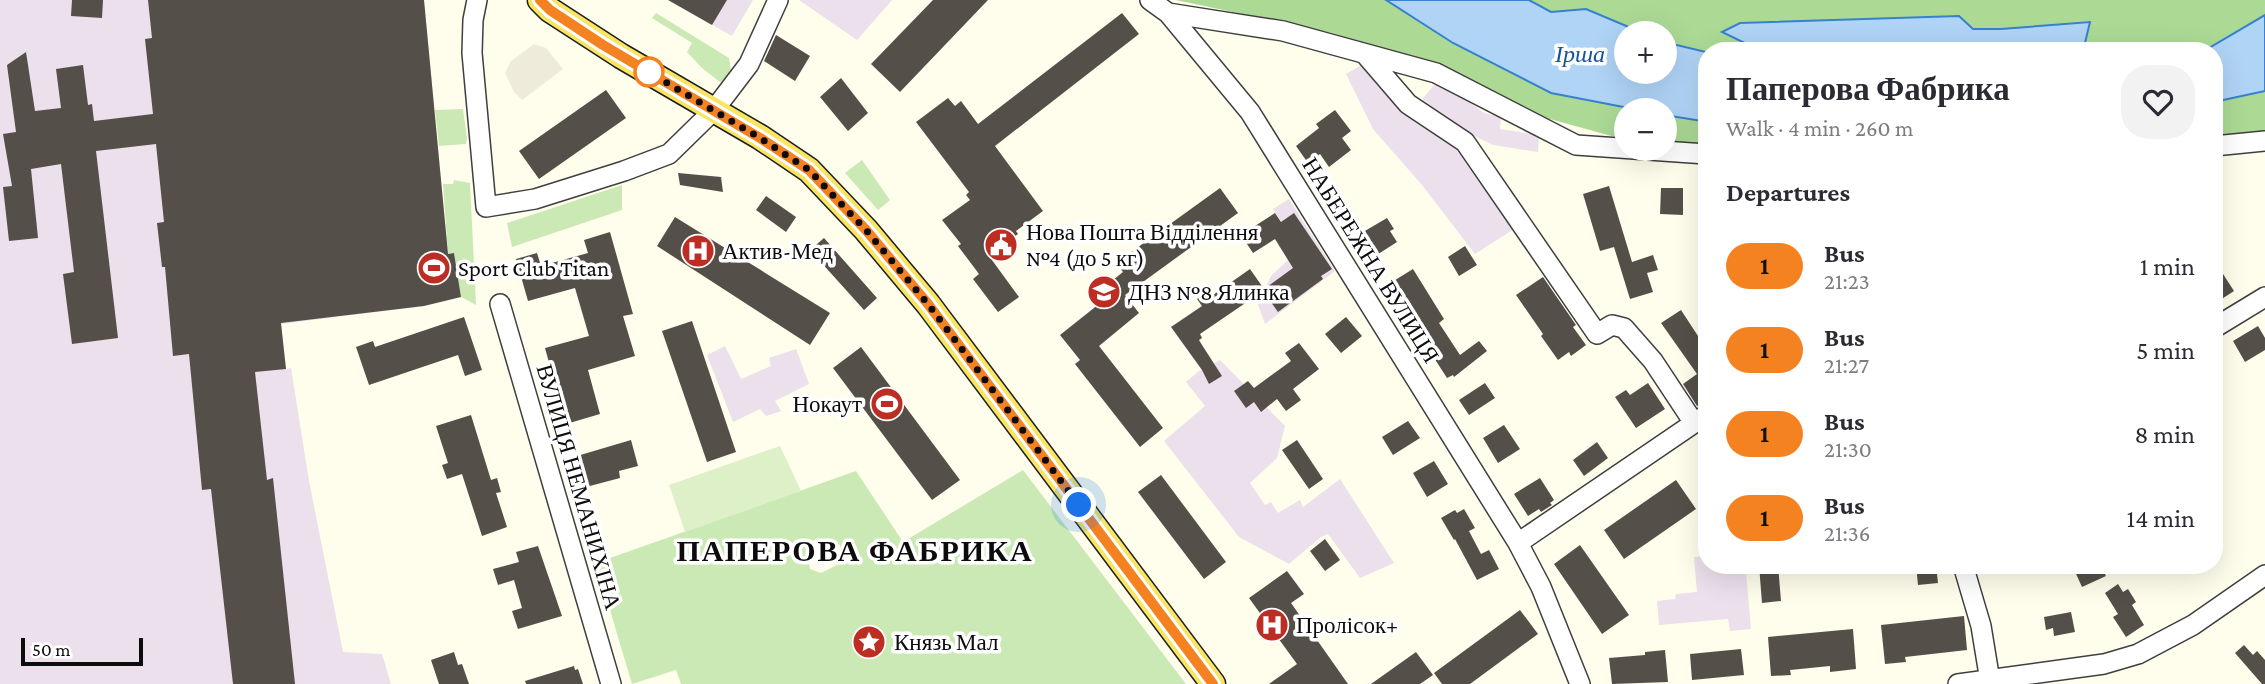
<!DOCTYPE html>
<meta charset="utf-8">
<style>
:root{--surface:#fff;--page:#f2f2f3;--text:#2b2b33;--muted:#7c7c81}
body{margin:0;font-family:"Crimson Pro",serif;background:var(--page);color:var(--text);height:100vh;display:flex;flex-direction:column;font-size:26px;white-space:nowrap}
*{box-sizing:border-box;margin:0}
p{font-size:23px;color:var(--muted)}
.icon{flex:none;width:38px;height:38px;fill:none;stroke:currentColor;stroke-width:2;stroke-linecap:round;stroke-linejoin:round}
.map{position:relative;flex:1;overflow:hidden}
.sheet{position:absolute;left:1698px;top:42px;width:525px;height:532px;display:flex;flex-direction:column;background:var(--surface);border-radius:28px;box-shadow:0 7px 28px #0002}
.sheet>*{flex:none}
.badge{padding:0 14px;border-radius:23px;font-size:24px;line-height:46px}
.fabs{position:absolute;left:1614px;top:21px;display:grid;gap:14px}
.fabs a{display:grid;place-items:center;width:63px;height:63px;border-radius:50%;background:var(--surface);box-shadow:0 7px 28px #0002;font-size:35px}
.scale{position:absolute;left:21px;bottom:18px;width:122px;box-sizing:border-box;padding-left:7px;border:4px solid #0c0c0c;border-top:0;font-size:19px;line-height:24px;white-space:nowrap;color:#0c0c0c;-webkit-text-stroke:5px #fff;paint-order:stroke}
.you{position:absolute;width:35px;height:35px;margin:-18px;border:5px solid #fff;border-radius:50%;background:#1a73e8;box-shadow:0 0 0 10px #1a73e833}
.map>.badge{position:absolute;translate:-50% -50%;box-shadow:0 0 0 4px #fff}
h2{padding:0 28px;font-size:26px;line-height:63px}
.round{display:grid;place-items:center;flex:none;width:74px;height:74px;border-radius:28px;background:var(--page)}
.overview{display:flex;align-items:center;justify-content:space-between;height:119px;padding:0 28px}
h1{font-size:33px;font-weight:600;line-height:52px}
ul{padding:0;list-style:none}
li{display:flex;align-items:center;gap:21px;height:84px;padding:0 28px}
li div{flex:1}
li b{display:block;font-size:26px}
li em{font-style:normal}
li .badge{min-width:77px;font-weight:700;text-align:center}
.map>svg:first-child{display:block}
.industrial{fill:#ebe0eb}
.green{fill:#cbe9b5;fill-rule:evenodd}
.forest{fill:#acda95}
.pitch{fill:#def0c7}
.plaza{fill:#eeebdb}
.water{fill:#b0d4f6;stroke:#3781ce;stroke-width:2}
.building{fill:#554f49}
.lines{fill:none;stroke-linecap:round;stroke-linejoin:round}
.minor-casing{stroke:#3f3f3f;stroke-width:22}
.major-casing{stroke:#1d1d1d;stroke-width:27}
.minor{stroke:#fff;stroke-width:19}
.major{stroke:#f9e561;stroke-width:24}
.line-casing{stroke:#fff;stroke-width:16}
.line{stroke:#f58220;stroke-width:10}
.walk{stroke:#0c0c0c;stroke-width:7;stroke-dasharray:0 12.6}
.stop-dot{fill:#fff;stroke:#f58220;stroke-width:3.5}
.labels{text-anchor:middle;stroke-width:7;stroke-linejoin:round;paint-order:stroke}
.poi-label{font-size:23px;fill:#0c0c0c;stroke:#fff;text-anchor:start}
.street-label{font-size:23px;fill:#0c0c0c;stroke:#fff}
.water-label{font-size:24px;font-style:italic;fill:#15539e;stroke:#fff}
.district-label{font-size:30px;font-weight:bold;letter-spacing:2px;fill:#0c0c0c;stroke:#fff}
</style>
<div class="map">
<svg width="2265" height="684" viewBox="0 0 2265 684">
<rect width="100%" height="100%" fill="#fffdeb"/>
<path class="industrial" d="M0 0H424L448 254 415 260 424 306 281 324 286 369 291 368 309 481 343 652 382 654 391 684H0Z
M668 0H753L732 36Z
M799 0H892L857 40Z
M1365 63 1459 147 1514 229 1475 254 1422 185 1373 129 1346 74Z
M1437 82 1456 92 1484 113 1501 117 1500 129 1539 135 1538 152 1493 145 1456 127 1422 99Z
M1289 199 1335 271 1265 324 1255 296 1264 290 1271 276 1288 260 1301 251 1273 209Z
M725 346 741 379 771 366 769 358 796 349 809 384 775 401 781 411 766 416 760 409 733 422 707 355Z
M1220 360 1285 426 1277 458 1250 483 1265 505 1271 502 1278 513 1300 500 1303 507 1340 479 1394 563 1360 578 1328 534 1321 537 1289 564 1239 537 1164 441 1205 406 1186 382 1199 371Z
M1706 556V565H1724L1725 574 1746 572 1751 629 1730 631 1728 619 1659 625 1657 601 1675 599 1676 594 1697 592 1694 557Z"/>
<path class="green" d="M656 13 729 58 731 70 727 81 720 82 702 68 687 52 692 43 652 18Z
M463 109 467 138 466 144 439 146 435 110Z
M862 160 890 200 878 210 845 173Z
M454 180 470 183 476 305 461 297 454 253 448 254 443 184H453Z
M622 185V210L512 247 507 223Z
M1023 470 1186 684H681L676 670 632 684 596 563 856 471 903 542ZM813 540 839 544 842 550 839 564 821 573 810 569 807 552ZM865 627 877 628 884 638 883 650 874 658 862 656 854 647 855 635Z"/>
<path class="forest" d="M1176 0H1386L1453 43 1551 93 1639 110H1626V140L1539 116 1456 72 1332 33Z
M1529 0H2265V15L2204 51H2083L2089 22 2001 29H1973L1959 16 1740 23 1723 32 1761 51C1728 51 1695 55 1664 42V33H1643L1586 9 1551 12Z
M2265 91V135L2214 138V102Z
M1664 115 1702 121 1706 120V146L1664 145Z"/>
<path class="pitch" d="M780 446 801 491 685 532 669 485Z"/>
<path class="plaza" d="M534 44 546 48 563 69 522 100 514 92 505 73 511 61Z"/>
<path class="water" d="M1386 0H1529L1551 12 1586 9 1643 33H1626V72H1664V42L1706 52V120L1702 121 1664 115V110H1639L1551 93 1453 43Z
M2265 15V91L2214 102V51H2204Z
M1959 16 1973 29H2001L2090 22 2083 51H1761L1722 32 1740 23Z"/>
<path class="building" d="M72 0H103L102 18 71 16Z
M148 0H424L448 254 454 253 461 297 424 306 281 323 286 369 255 372 267 480 273 478 295 684H233L211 489 202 490 189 354 173 356 165 267H162L157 223 164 222 156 144 96 151 118 338 72 344 63 274 74 272 61 164 31 169 38 238 9 241 3 187 12 186 3 134 16 132 7 65 26 52 35 111 61 108 56 69 83 65 88 105 92 104 94 121 153 114 145 39 152 38Z
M668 0H727L712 25Z
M933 0H988L900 92 871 64Z
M1122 13 1139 34 995 146 1043 211 1016 231 1018 234 989 256 1019 297 998 312 973 279 979 274 958 246 961 244 942 220 970 200 966 195 969 192 916 122 948 98 955 106 961 101 978 124Z
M776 35 810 56 795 81 764 61Z
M841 78 868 113 848 131 820 97Z
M606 90 626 118 539 179 519 151Z
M1335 110 1351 131 1342 138 1351 150 1329 167 1320 154 1308 163 1296 146 1319 128 1316 124Z
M678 173 721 177 723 192 680 185Z
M1609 186 1632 262 1653 255 1658 270 1647 273 1653 292 1630 299 1614 247 1600 251 1583 194Z
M1220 188 1238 213 1125 295 1139 313 1099 346 1163 428 1140 447 1075 364 1080 360 1060 335 1104 300 1098 292 1123 272 1116 263Z
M1661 188H1683V215L1660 214Z
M766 196 796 217 786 232 756 210Z
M1275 213 1281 222 1294 213 1332 269 1321 276 1323 279 1278 312 1263 291 1200 334 1202 338 1199 340 1202 345 1222 376 1209 384 1202 370 1171 327 1202 306 1197 299 1210 291 1213 295 1250 269 1264 289 1293 268 1275 239 1253 253 1241 235Z
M675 217 830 313 810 345 657 246Z
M1387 218 1394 229 1390 231 1397 242 1372 258 1358 235Z
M610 232 633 314 623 316 635 356 588 370 600 414 566 424 545 348 589 336 575 288 528 301 516 259 537 253 541 266 588 253 584 240Z
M824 238 877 298 864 310 810 250Z
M1465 246 1477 265 1459 276 1448 257Z
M2214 260 2234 291 2214 304Z
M1413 269 1444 319 1439 323 1460 355 1479 341 1487 351 1454 377 1453 375 1447 378 1387 285Z
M1543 277 1576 325 1573 327 1586 345 1571 356 1569 352 1558 360 1541 336 1543 334 1516 295Z
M1681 310 1698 336 1701 334 1706 342V388L1705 387 1699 391 1706 403 1697 406 1683 384 1697 374 1661 323Z
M464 317 482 370 465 376 458 355 369 385 356 347 373 341 375 347Z
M1346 317 1362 336 1341 353 1325 334Z
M692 321 736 452 707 462 662 331Z
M2258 326 2265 338V350L2245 362 2233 341Z
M1299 343 1319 369 1293 389 1301 400 1286 411 1277 399 1261 412 1254 402 1246 408 1234 391 1248 381 1254 388 1291 361 1285 353Z
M861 347 960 480 932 500 833 368Z
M1485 383 1495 398 1469 415 1459 400Z
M1648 383 1665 409 1636 428 1615 397 1626 390 1630 395Z
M471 415 491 480 497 478 501 492 496 493 507 527 482 536 462 474 447 479 442 465 448 463 436 426Z
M1408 421 1420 438 1393 455 1382 437Z
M1504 425 1520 449 1498 463 1483 438Z
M631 440 638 466 619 471 620 478 586 487 577 456Z
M1297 440 1323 479 1309 489 1282 450Z
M1597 442 1608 458 1584 476 1573 460Z
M1434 461 1448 484 1427 497 1413 473Z
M1161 475 1226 562 1204 579 1138 492Z
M1540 478 1554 500 1550 503 1552 505 1541 512 1539 509 1528 516 1514 494Z
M1676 480 1696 509 1624 559 1604 530Z
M1464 509 1475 528 1469 531 1481 554 1489 550 1499 569 1477 580 1455 539 1454 540 1441 518 1455 510 1457 513Z
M1325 539 1340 560 1325 571 1310 551Z
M1580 545 1629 615 1602 634 1554 564Z
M538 546 562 616 518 629 512 611 522 608 514 580 498 585 493 569 519 562 516 552Z
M1759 565H1778L1781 601 1762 603Z
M1916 565H1936L1938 583 1918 585Z
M2072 565H2100L2106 576 2082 587Z
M1287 571 1304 594 1291 603 1348 684H1269L1297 664 1249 598Z
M2118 584 2123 592 2128 589 2136 602 2132 605 2144 625 2126 637 2113 617 2118 614 2105 593Z
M1520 610 1538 634 1470 684H1442L1434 673Z
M2071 612 2075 632 2054 636 2053 628 2046 630 2044 617Z
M1964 616 1967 650 1905 657 1906 662 1885 664 1881 625Z
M1853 629 1856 669 1830 672V666L1790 670 1791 675 1771 676 1768 637Z
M2244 645 2253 655 2257 651 2265 660V684H2262L2235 653Z
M1741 649 1744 675 1692 680 1690 654Z
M1665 650 1668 682 1612 684 1609 658 1645 655V652Z
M454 652 458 665 462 664 469 684H439L431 660Z
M1416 652 1433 675 1420 684H1371Z
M574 666 575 670 578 669 583 684H526L525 681Z"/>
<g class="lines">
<defs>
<path id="minor" d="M477 0 473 20 472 53 486 207 535 199 624 171 669 154 714 110 749 64 778 0
M1150 0 1168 13 1250 112 1518 543 1541 587 1580 684
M1168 13 1283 31 1436 73 1576 145 1706 154
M1365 54 1408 104 1465 142 1597 334 1612 325 1624 328 1653 361 1694 423
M2214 146 2265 141
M500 304 611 684
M2214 328 2265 297
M1518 543 1706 415
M1963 565 1981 626 1990 681
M1958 684 2104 664 2138 654 2193 625 2265 575"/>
<path id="major" d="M540 0 550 10 621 56 760 137 809 170 866 230 928 304 1213 684"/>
</defs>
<use href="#minor" class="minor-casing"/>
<use href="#major" class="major-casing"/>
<use href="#minor" class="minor"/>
<use href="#major" class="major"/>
</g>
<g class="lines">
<defs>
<path id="line" d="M540 0 550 10 603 45 760 138 809 170 866 230 928 304 1213 684"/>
</defs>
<use href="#line" class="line-casing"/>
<use href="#line" class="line"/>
<path class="walk" d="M649 72 647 71 760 138 809 170 866 230 928 304 1079 505"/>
</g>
<defs>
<symbol id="civic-disc" viewBox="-11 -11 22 22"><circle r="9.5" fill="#bc2d24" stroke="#fff"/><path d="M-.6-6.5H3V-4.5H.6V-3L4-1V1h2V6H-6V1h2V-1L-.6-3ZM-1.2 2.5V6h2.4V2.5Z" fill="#fff"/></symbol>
<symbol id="hospital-disc" viewBox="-11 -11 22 22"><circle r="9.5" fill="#bc2d24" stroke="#fff"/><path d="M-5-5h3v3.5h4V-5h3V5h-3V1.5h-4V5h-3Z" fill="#fff"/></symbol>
<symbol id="stadium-disc" viewBox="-11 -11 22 22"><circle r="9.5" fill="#bc2d24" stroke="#fff"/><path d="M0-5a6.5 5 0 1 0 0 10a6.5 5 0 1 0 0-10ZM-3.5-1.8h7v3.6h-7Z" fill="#fff"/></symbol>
<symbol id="school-disc" viewBox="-11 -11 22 22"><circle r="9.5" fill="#bc2d24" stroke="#fff"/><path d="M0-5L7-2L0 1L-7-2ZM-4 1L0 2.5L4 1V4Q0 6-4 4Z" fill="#fff"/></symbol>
<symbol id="sight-disc" viewBox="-11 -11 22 22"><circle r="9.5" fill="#bc2d24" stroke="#fff"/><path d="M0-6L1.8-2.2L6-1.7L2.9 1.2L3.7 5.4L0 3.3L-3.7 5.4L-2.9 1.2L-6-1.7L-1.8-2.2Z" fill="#fff"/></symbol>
</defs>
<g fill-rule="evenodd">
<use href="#civic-disc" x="982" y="226" width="38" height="38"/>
<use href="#hospital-disc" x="679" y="232" width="38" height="38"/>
<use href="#stadium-disc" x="415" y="249" width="38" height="38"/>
<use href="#school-disc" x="1085" y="273" width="38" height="38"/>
<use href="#stadium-disc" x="868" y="385" width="38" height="38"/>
<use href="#hospital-disc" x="1253" y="606" width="38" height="38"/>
<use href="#sight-disc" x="850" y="623" width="38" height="38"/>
</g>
<circle class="stop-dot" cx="649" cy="72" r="14"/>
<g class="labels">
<g class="poi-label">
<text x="1026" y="240">Нова Пошта Відділення<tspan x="1026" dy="26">№4 (до 5 кг)</tspan></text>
<text x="722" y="259">Актив-Мед</text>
<text x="458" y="276">Sport Club Titan</text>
<text x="1128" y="300">ДНЗ №8 Ялинка</text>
<text x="862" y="412" text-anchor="end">Нокаут</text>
<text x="1296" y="633">Пролісок+</text>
<text x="894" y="650">Князь Мал</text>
</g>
<g class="street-label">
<text transform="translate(1371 260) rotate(58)" y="8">НАБЕРЕЖНА ВУЛИЦЯ</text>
<text transform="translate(579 487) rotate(74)" y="8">ВУЛИЦЯ НЕМАНИХІНА</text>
</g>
<g class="water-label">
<text x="1580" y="62">Ірша</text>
</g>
<g class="district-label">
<text x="855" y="561">ПАПЕРОВА ФАБРИКА</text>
</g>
</g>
</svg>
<div class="fabs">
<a>+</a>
<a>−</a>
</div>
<div class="scale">50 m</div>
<div class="you" style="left:1079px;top:505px"></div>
<section class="sheet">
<div class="overview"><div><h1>Паперова Фабрика</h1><p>Walk · 4 min · 260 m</p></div><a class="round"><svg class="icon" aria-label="heart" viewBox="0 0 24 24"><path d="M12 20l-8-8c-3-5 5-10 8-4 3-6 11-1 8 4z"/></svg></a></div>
<h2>Departures</h2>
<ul>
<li><span class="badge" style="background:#f58220;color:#111">1</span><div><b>Bus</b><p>21:23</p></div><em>1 min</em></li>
<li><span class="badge" style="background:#f58220;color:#111">1</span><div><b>Bus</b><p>21:27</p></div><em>5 min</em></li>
<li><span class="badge" style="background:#f58220;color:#111">1</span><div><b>Bus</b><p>21:30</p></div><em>8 min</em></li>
<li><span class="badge" style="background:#f58220;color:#111">1</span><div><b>Bus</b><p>21:36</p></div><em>14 min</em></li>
</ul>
</section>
</div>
